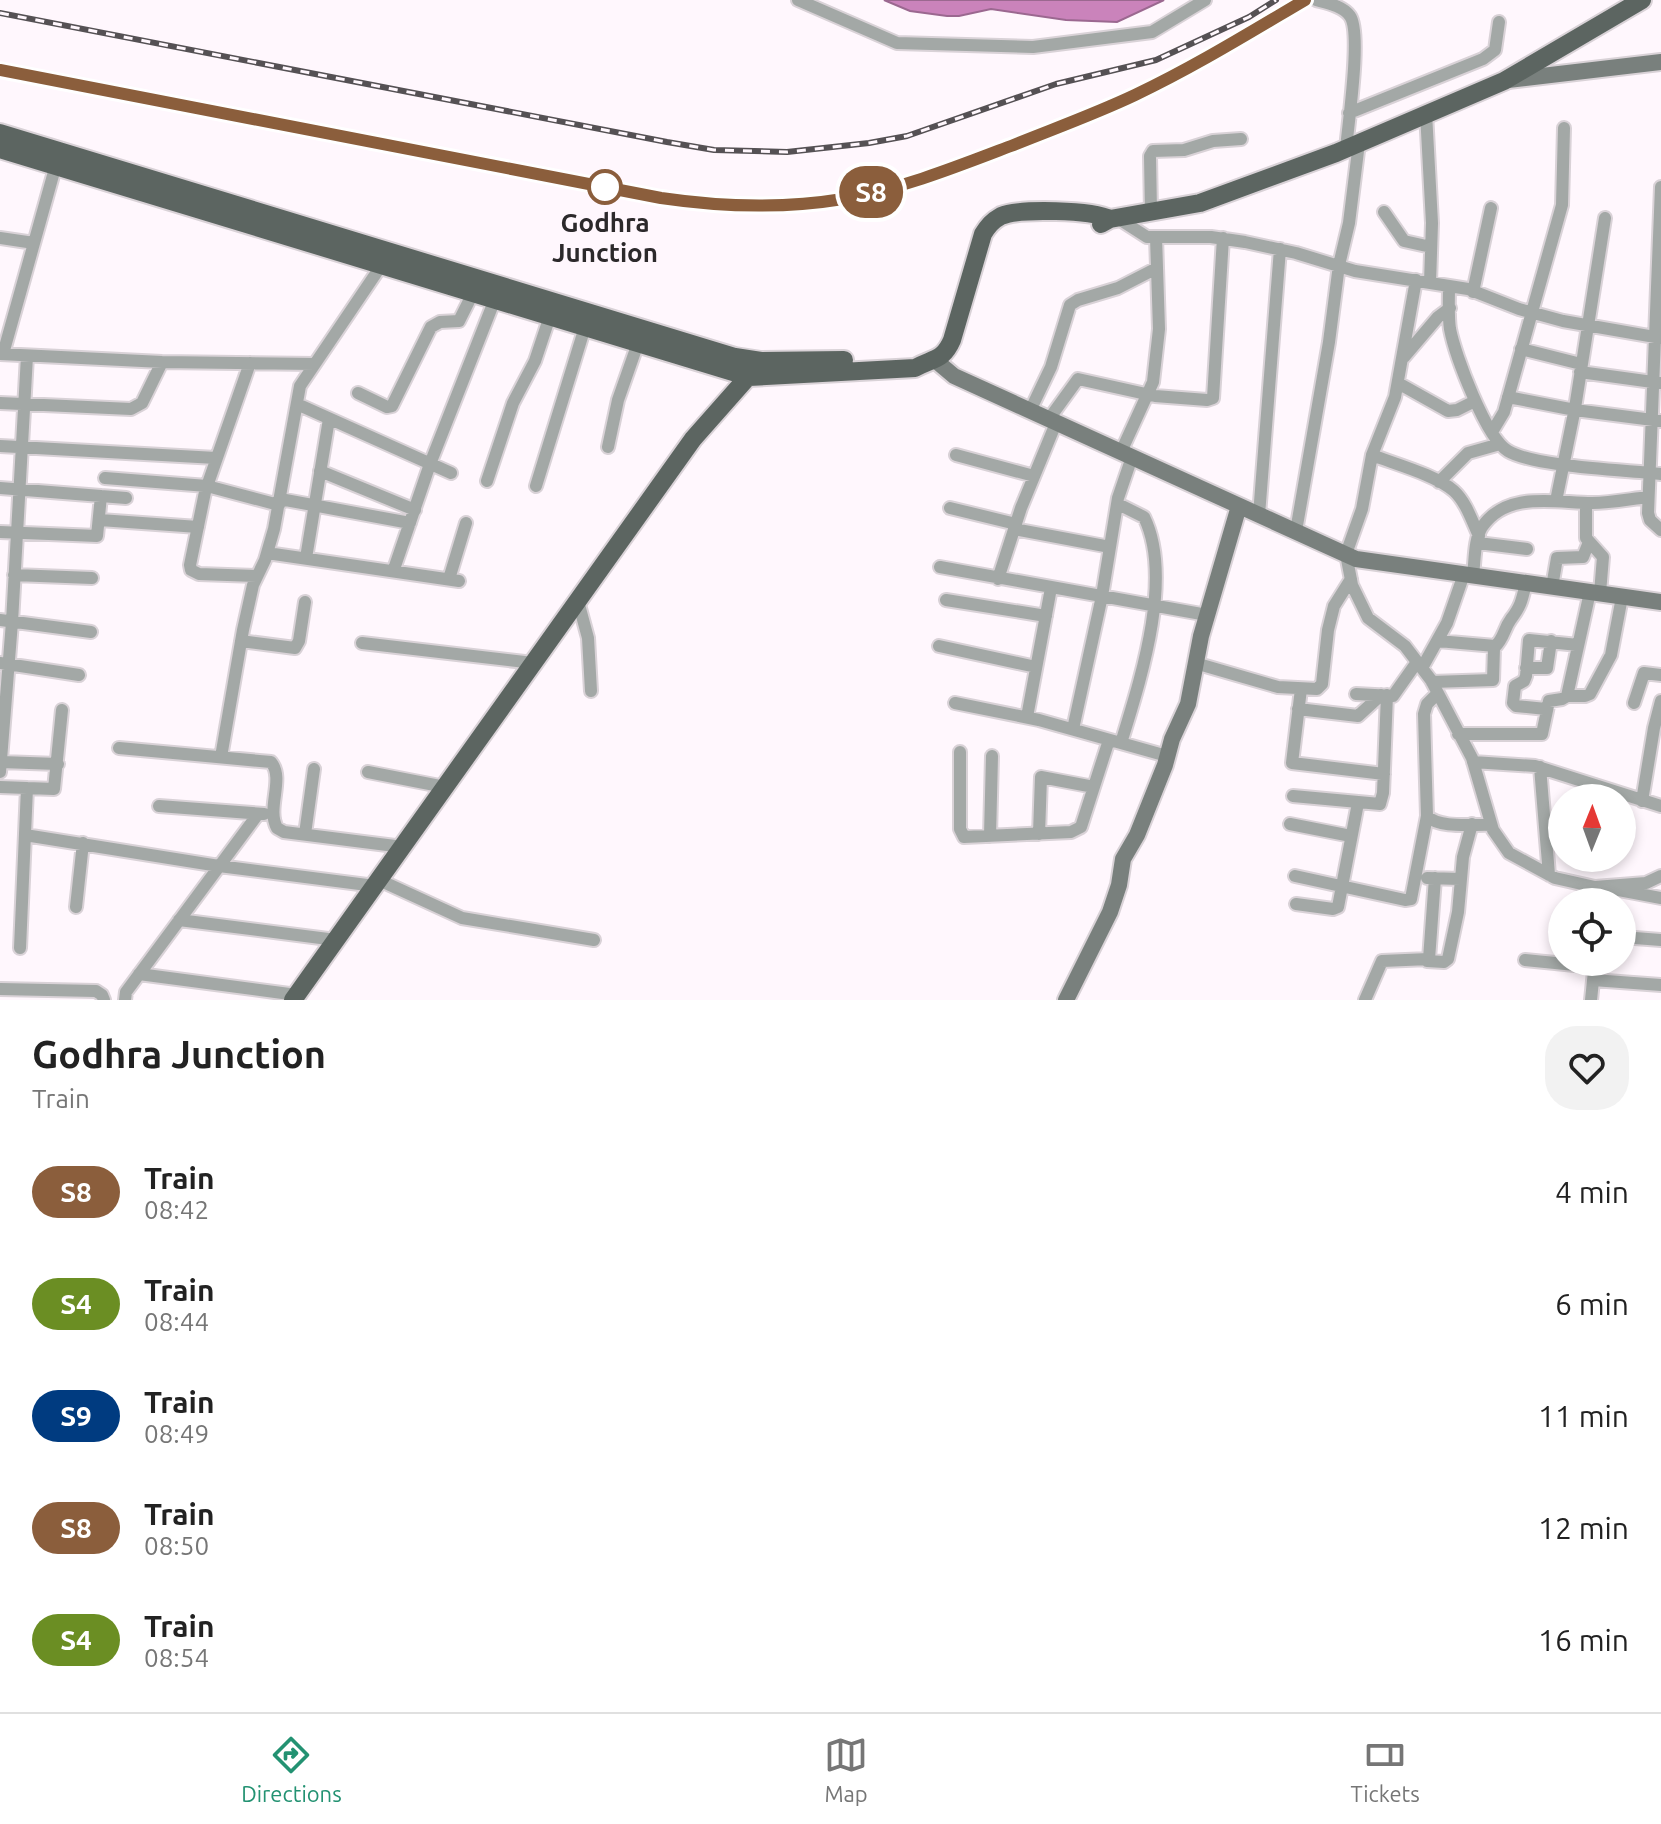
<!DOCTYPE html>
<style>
:root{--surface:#fff;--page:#f2f2f2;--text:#222;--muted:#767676;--line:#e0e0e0;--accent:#239272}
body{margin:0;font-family:Ubuntu,sans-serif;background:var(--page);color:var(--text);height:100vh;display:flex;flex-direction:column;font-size:30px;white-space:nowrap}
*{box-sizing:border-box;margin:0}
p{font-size:26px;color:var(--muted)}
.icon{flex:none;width:44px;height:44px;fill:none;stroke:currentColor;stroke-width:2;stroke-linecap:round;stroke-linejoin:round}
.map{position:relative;height:1000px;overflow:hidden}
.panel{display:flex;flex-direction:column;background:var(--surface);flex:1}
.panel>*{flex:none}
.badge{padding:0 16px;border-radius:26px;font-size:28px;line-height:52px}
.needle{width:52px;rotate:1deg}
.controls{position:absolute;left:1548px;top:784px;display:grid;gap:16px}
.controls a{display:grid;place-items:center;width:88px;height:88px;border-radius:50%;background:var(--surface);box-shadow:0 4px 12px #0003;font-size:40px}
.map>.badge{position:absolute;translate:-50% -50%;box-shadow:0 0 0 4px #fff}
.round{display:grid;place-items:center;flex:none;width:84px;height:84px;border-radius:32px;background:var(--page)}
.overview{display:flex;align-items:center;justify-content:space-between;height:136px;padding:0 32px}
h1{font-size:38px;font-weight:600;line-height:60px}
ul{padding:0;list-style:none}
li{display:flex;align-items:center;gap:24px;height:112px;padding:0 32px}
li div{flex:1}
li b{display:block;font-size:30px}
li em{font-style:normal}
li .badge{min-width:88px;font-weight:700;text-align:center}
.tab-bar{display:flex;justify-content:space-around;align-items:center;height:112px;border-top:2px solid var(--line);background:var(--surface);font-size:22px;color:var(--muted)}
.tab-bar a{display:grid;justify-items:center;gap:4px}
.tab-bar .active{color:var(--accent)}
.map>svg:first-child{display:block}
.water{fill:#ca83bb;stroke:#9b6890;stroke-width:2}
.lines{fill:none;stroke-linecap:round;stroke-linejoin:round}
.street-casing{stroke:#d9d2d7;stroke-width:16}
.secondary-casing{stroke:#d9d2d7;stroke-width:20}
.primary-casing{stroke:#d9d2d7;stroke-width:22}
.street{stroke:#a3a8a6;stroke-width:12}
.secondary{stroke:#79807d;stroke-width:16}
.primary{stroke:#5c6561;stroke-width:18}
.rail-casing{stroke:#555154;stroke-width:6}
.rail{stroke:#fff7fd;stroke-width:3;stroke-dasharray:9;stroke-linecap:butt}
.line-casing{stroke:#fff;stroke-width:18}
.line{stroke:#8b5e3c;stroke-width:12}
.stop-dot{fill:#fff;stroke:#8b5e3c;stroke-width:4}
.labels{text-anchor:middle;stroke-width:7;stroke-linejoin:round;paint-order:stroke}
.stop-label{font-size:26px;font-weight:bold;fill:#2c292b;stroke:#fff7fd}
</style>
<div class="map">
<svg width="1661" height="1000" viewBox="0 0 1661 1000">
<rect width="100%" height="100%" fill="#fff7fd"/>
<path class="water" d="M884 0H1164L1117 22 1066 20 991 9 959 16H947L910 11Z"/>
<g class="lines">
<defs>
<path id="street" d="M798 0 897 43 1033 47 1152 32 1205 0
M1316 0C1327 3 1343 6 1350 16 1362 33 1348 124 1346 149
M1349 113 1483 59 1495 50 1499 22
M1426 113 1432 223 1430 283
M1661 187 1648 513 1650 520 1661 530
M1384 212 1404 241 1431 247
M1151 213 1150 156 1153 151 1184 150 1213 141 1241 139
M1119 219 1147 237H1211L1245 242 1296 253 1355 271 1468 289 1519 309 1563 321 1661 338
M0 238 34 243
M1416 280 1395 397 1372 455 1362 509 1346 554 1352 585 1368 618 1405 646 1431 680 1472 758 1493 830 1509 853 1555 878 1595 887 1646 883 1661 876
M1449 286C1449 300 1448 316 1450 329 1455 355 1486 438 1508 451 1535 467 1626 470 1661 474
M1473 292 1491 208
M1521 349 1581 364
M0 354 162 362 315 364
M3 354 57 161
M1404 357 1438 317 1450 308
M250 363 205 492 190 565 191 570 199 574 257 576
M1580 372 1660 383
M1398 383 1448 411 1457 410 1475 401
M358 393 387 407 392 406 431 327 440 322 459 321 473 293
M1508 397 1575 410 1661 421
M0 403 131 409 142 403 162 362
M297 404 451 473
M1030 411 1051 367 1070 305 1078 300 1118 288 1157 268
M1049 419 1078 379 1155 396 1207 400 1213 398 1223 238
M1492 432 1504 412 1562 205 1564 128
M0 446 216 458
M608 447 618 400 638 343
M1121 452 1153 382 1159 329 1156 237
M956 455 1034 476
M1372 455C1395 464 1436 475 1454 491 1466 502 1472 521 1479 536
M320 471 415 510
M105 478 207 486 279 505
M487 481 513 403 535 361 550 316
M1439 482 1468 453 1500 444
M536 486 585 327
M0 488 126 498
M280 499 410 523
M1556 501 1575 408 1605 218
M1586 503V538L1603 557 1600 593
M1118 504 1144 517C1174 578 1140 681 1121 743
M950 508 1016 524
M1259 515 1280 249
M100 520 198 527
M1014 529 1110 547
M1296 531 1329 342 1339 265 1349 223 1359 143
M0 532 97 536 101 496
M1478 543 1527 549
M267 553 459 581
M306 558 329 419
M940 567 1207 615
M394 569 430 464 495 299
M14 575 92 578
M1473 575C1475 561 1474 539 1482 527 1507 490 1556 503 1592 503 1611 503 1630 499 1648 497
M449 579 466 523
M998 579 1021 508 1056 423
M1552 587 1557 558 1583 557 1589 542
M946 600 1046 616
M578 601 588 638 591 691
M0 620 91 632
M241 641 295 648 299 641 305 602
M1438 641 1495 646
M362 643 533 663
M939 646 1036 667
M0 663 79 675
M1195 663 1278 687 1317 689 1322 684 1328 630 1334 606 1351 579
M1422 668 1447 623 1464 574
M1526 668H1547L1551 641
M1432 682 1493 680 1494 648C1505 637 1503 630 1511 619 1521 606 1522 600 1526 583
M1301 689 1292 763 1384 774
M1356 694 1393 696 1417 662
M1437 694 1427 704 1424 714 1427 816C1440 829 1473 824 1491 825
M1567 696H1585L1590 694 1611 655 1622 597
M955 703 1039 720 1167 756
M1634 703 1644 673 1661 675
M1298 709 1358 716 1381 695
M1546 709 1516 706 1513 703 1515 686 1524 681 1526 676 1529 640 1578 645
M1027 717 1051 588
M1073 729 1102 596 1118 498 1132 457
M1458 734H1542L1549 701 1562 699 1567 696 1590 592
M119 748 271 762C285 779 266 808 277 828L284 832 403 847
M960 752V829L964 837 1071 832 1081 827 1109 740
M221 757 243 630 253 585 265 560 274 529 300 386 385 260
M1 762 58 764
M1473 762 1535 766 1661 806
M1540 767 1549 875
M0 772 12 622 27 356
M368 772 445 787
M0 787 54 789 62 710
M1293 796 1380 804 1383 793 1387 695
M1642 801 1654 728 1661 701
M159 806 264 814
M1290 824 1351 836
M305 834 314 769
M1039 834 1041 777 1094 787
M25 835 219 866 375 886
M990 836 992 756
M1295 876 1405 900 1411 899 1427 816
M1427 878 1460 879
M379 880 462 918 594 940
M1602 902 1603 887 1661 898
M1296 904 1333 909 1338 907 1358 803
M76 907 83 843
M179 920 336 940
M1622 937 1661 940
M20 948 27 788
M1525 960 1595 967
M1427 961 1444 962 1448 959 1458 912 1463 857 1472 824
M139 974 297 995
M1593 980 1661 985
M0 989 96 991 102 995 104 1000
M125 1000 126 992 258 814
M1365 1000 1382 961 1429 959 1435 878
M1591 1000 1594 971"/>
<path id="secondary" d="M1508 80 1661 62
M935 360 954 376 1356 559 1661 602
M1066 1000 1110 912 1119 885 1123 859 1137 835 1165 765 1172 739 1188 704 1201 636 1239 506"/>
<path id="primary" d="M0 133 735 357 761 361 844 360
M0 149 749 377 915 368C933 358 943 361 952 340L983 234C988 226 992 221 1001 216 1020 208 1092 210 1110 219
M1101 224 1110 219 1200 203 1336 153 1504 81 1642 0
M293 1000 693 439 754 370"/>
</defs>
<use href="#street" class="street-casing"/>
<use href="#secondary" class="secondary-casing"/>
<use href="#primary" class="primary-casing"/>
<use href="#street" class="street"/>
<use href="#secondary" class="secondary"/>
<use href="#primary" class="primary"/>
<defs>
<path id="rail" d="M0 13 667 142 714 150 787 152 869 143 907 136 1056 84 1156 60 1249 17 1276 0
M0 70 661 198C701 204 742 209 783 206 863 199 936 175 1011 146 1053 129 1095 114 1135 95 1194 67 1249 33 1305 0"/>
</defs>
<use href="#rail" class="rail-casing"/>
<use href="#rail" class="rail"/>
</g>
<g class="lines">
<defs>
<path id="line" d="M0 70 661 198C722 207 782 209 843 199 901 189 956 167 1011 146 1053 129 1095 114 1135 95 1194 67 1249 33 1305 0"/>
</defs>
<use href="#line" class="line-casing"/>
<use href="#line" class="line"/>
</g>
<circle class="stop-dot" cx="605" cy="187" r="16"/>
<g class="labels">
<g class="stop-label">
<text x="605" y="232">Godhra<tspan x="605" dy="30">Junction</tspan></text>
</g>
</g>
</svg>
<div class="controls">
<a><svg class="needle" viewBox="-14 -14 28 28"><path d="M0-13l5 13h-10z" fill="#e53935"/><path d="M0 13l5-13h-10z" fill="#767676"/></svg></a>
<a><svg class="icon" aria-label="locate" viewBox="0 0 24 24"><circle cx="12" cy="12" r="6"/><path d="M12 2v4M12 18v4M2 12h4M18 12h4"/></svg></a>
</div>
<b class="badge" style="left:871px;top:192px;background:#8b5e3c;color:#fff">S8</b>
</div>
<section class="panel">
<div class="overview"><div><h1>Godhra Junction</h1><p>Train</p></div><a class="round"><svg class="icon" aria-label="heart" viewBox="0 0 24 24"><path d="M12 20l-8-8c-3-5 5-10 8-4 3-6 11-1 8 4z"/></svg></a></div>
<ul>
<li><span class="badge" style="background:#8b5e3c;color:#fff">S8</span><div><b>Train</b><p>08:42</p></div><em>4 min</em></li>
<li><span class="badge" style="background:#6b8e23;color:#fff">S4</span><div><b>Train</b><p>08:44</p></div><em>6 min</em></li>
<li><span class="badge" style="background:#003b80;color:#fff">S9</span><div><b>Train</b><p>08:49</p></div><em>11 min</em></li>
<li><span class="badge" style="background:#8b5e3c;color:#fff">S8</span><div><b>Train</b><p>08:50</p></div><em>12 min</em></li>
<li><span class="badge" style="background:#6b8e23;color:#fff">S4</span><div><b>Train</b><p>08:54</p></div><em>16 min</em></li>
</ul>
</section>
<nav class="tab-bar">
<a class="active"><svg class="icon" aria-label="directions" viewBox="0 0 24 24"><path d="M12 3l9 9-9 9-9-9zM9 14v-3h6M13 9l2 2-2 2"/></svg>Directions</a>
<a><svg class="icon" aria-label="map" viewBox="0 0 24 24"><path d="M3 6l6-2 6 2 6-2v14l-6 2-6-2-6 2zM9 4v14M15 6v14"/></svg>Map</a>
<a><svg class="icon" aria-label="tickets" viewBox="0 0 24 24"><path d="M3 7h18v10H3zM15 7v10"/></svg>Tickets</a>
</nav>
